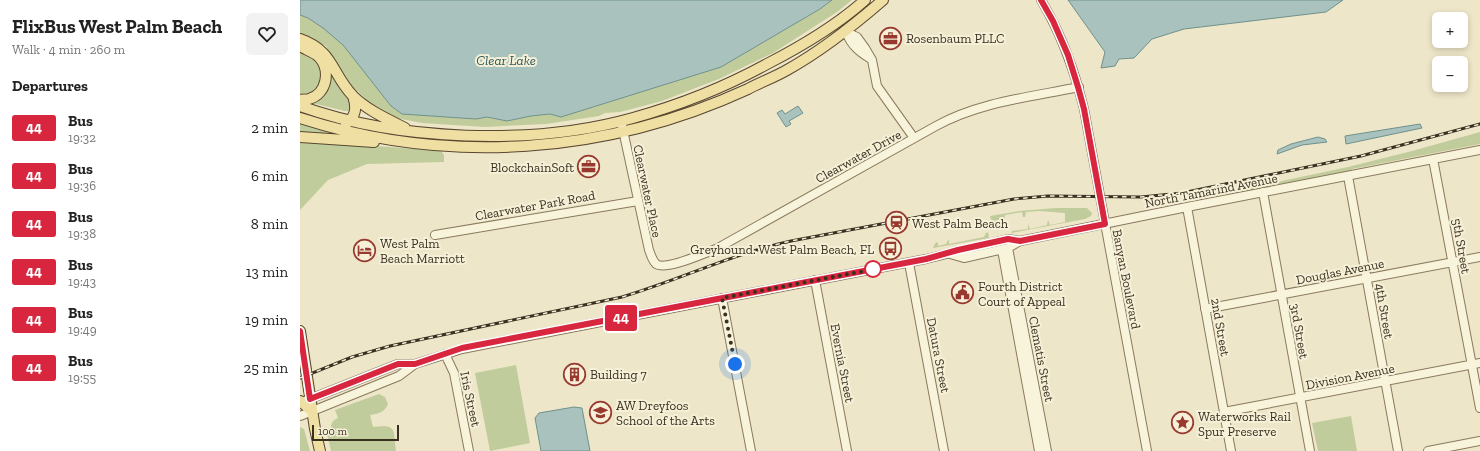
<!DOCTYPE html>
<meta charset="utf-8">
<style>
:root{--surface:#fff;--page:#f2f2f2;--text:#222;--muted:#767676}
body{margin:0;font-family:"Zilla Slab",serif;background:var(--page);color:var(--text);height:100vh;display:flex;flex-direction:column;font-size:15px;white-space:nowrap}
*{box-sizing:border-box;margin:0}
p{font-size:13px;color:var(--muted)}
.icon{flex:none;width:22px;height:22px;fill:none;stroke:currentColor;stroke-width:2;stroke-linecap:round;stroke-linejoin:round}
.map{position:relative;flex:1;overflow:hidden}
.sheet{display:flex;flex-direction:column;background:var(--surface);width:300px}
.sheet>*{flex:none}
.badge{padding:0 8px;border-radius:3px;font-size:14px;line-height:26px}
.controls{position:absolute;left:1132px;top:12px;display:grid;gap:8px}
.controls a{display:grid;place-items:center;width:36px;height:36px;border-radius:6px;background:var(--surface);box-shadow:0 2px 6px #0003;font-size:20px}
.scale{position:absolute;left:12px;bottom:10px;width:87px;box-sizing:border-box;padding-left:4px;border:2px solid #3a3020;border-top:0;font-size:11px;line-height:14px;white-space:nowrap;color:#3a3020;-webkit-text-stroke:3px #f5f0d7;paint-order:stroke}
.you{position:absolute;width:20px;height:20px;margin:-10px;border:3px solid #fff;border-radius:50%;background:#1a73e8;box-shadow:0 0 0 6px #1a73e833}
.map>.badge{position:absolute;translate:-50% -50%;box-shadow:0 0 0 2px #fff}
h2{padding:0 12px;font-size:15px;line-height:36px}
.round{display:grid;place-items:center;flex:none;width:42px;height:42px;border-radius:6px;background:var(--page)}
.summary{display:flex;align-items:center;justify-content:space-between;height:68px;padding:0 12px}
h1{font-size:19px;font-weight:800;line-height:30px}
ul{padding:0;list-style:none}
li{display:flex;align-items:center;gap:12px;height:48px;padding:0 12px}
li div{flex:1}
li b{display:block;font-size:15px}
li em{font-style:normal}
li .badge{min-width:44px;font-weight:700;text-align:center}
main{display:flex;flex:1;min-height:0}
.map>svg:first-child{display:block}
.green{fill:#c1cc9c}
.water{fill:#a9c2bd;stroke:#6f918c}
.lines{fill:none;stroke-linecap:round;stroke-linejoin:round}
.minor-casing{stroke:#8a795d;stroke-width:10}
.major-casing{stroke:#584731;stroke-width:12}
.minor{stroke:#f8f3db;stroke-width:8}
.major{stroke:#efdfa2;stroke-width:10}
.rail-casing{stroke:#3a3020;stroke-width:3}
.rail{stroke:#f5f0d7;stroke-width:1.5;stroke-dasharray:4.5;stroke-linecap:butt}
.line-casing{stroke:#fff;stroke-width:9}
.line{stroke:#d7263d;stroke-width:6}
.walk{stroke:#3a3020;stroke-width:4;stroke-dasharray:0 7.2}
.stop-dot{fill:#fff;stroke:#d7263d;stroke-width:2}
.labels{text-anchor:middle;stroke-width:4;stroke-linejoin:round;paint-order:stroke}
.poi-label{font-size:13px;fill:#3a3020;stroke:#f5f0d7;text-anchor:start}
.street-label{font-size:13px;fill:#3a3020;stroke:#f5f0d7}
.water-label{font-size:14px;font-style:italic;fill:#30585a;stroke:#f5f0d7}
</style>
<main>
<section class="sheet">
<div class="summary"><div><h1>FlixBus West Palm Beach</h1><p>Walk · 4 min · 260 m</p></div><a class="round"><svg class="icon" aria-label="heart" viewBox="0 0 24 24"><path d="M12 20l-8-8c-3-5 5-10 8-4 3-6 11-1 8 4z"/></svg></a></div>
<h2>Departures</h2>
<ul>
<li><span class="badge" style="background:#d7263d;color:#fff">44</span><div><b>Bus</b><p>19:32</p></div><em>2 min</em></li>
<li><span class="badge" style="background:#d7263d;color:#fff">44</span><div><b>Bus</b><p>19:36</p></div><em>6 min</em></li>
<li><span class="badge" style="background:#d7263d;color:#fff">44</span><div><b>Bus</b><p>19:38</p></div><em>8 min</em></li>
<li><span class="badge" style="background:#d7263d;color:#fff">44</span><div><b>Bus</b><p>19:43</p></div><em>13 min</em></li>
<li><span class="badge" style="background:#d7263d;color:#fff">44</span><div><b>Bus</b><p>19:49</p></div><em>19 min</em></li>
<li><span class="badge" style="background:#d7263d;color:#fff">44</span><div><b>Bus</b><p>19:55</p></div><em>25 min</em></li>
</ul>
</section>
<div class="map">
<svg width="1180" height="451" viewBox="0 0 1180 451">
<rect width="100%" height="100%" fill="#eee6c8"/>
<path class="green" d="M532 0H552L537 12 473 53 419 79 362 101 320 112 305 113 299 116 246 124 185 127 122 123 91 117 72 105 53 87 40 70 26 46 0 34V15C39 29 66 74 91 106L153 117 176 119 187 117 207 121 231 116 250 114 261 117 420 67 520 9Z
M0 51 17 60 23 74 20 85 9 96 7 93 0 94Z
M30 69 50 98 51 111H45L12 103C30 91 28 89 30 69Z
M0 123 35 134H0Z
M1180 132V144L1052 169 1051 172 911 199V196L1048 167 1112 151Z
M0 140 141 151 144 155V162L67 164 28 180 0 210Z
M756 208H787L792 213 791 216 785 219 711 233 712 231 728 229V224L730 229 747 225 748 220 750 225 765 222V213L739 211 726 212 725 217H723L722 212 705 215V221L692 223 690 216 719 211Z
M688 232 689 238 633 248 636 242 638 243V246L646 244 649 239V244L684 237 686 233Z
M216 365 230 443 190 451 175 373Z
M79 394 85 397 88 404C85 412 78 414 70 415L73 427C98 424 93 430 96 451H31L26 429 31 428C31 423 33 420 38 418L35 410Z
M1051 416 1057 451H1018L1012 423Z
M0 427 4 429 10 451H0Z"/>
<path class="water" d="M0 0H532L520 9 421 67 261 117 250 114 231 116 207 121 187 117 176 119 102 114 91 106 43 45 23 28 8 18 0 15Z
M768 0H1043L1026 12 884 29 852 39 834 58 819 59 815 66 801 68 805 52Z
M498 106 503 113 489 121 491 124 486 127 477 113 482 110 485 114Z
M1120 124 1122 128 1046 144 1045 136Z
M1018 137 1025 139 1027 142 1002 145 977 154 978 150 991 144Z
M274 407 282 408 290 451H241L235 418 239 413Z"/>
<g class="lines">
<defs>
<path id="minor" d="M741 0C762 35 774 69 784 109L847 451
M546 32 557 37 565 48 572 60 577 86 614 138
M546 32C551 45 559 52 571 59
M321 121 349 250C351 255 352 260 356 264 366 271 404 253 416 249L636 126C679 102 731 97 779 87
M1133 159 1180 408
M1048 176 1098 451
M963 192 1010 451
M887 207 931 451
M135 235 338 201
M708 248 747 451
M702 250 739 451
M650 254 664 258 708 248 720 241 887 207 1180 150
M609 263 644 451
M515 280 547 451
M422 298 451 451
M905 309 1180 257
M145 354 154 373 169 451
M5 401 98 364H115
M924 412 1180 363
M0 416 99 376 115 364 162 349 626 259 708 239 720 241
M1128 451 1180 441"/>
<path id="major" d="M0 39C34 51 31 73 53 96 67 110 87 119 105 128
M0 46C6 50 14 52 19 57 31 70 27 94 9 99 7 100 3 99 0 100
M0 106C97 141 234 146 333 118 380 105 425 87 467 64 502 46 536 26 565 0
M0 118C148 166 307 154 448 89 461 82 475 77 487 70 523 50 553 26 583 0
M46 124C56 116 57 108 53 96
M0 137 74 142
M0 331 15 429 20 451
M0 401 12 411"/>
</defs>
<use href="#minor" class="minor-casing"/>
<use href="#major" class="major-casing"/>
<use href="#minor" class="minor"/>
<use href="#major" class="major"/>
<defs>
<path id="rail" d="M0 378 52 357 90 346 322 297C379 280 432 254 491 241L714 199 748 196 841 197 882 193 1061 156 1180 124"/>
</defs>
<use href="#rail" class="rail-casing"/>
<use href="#rail" class="rail"/>
</g>
<g class="lines">
<defs>
<path id="line" d="M0 331 10 399 98 364H115L162 348 626 259 658 250 708 239 720 241 805 224 784 109 778 87 768 55 753 21 741 0"/>
</defs>
<use href="#line" class="line-casing"/>
<use href="#line" class="line"/>
<path class="walk" d="M435 364 422 298 575 269H573"/>
</g>
<defs>
<symbol id="office-ring" viewBox="-11 -11 22 22"><circle r="9.5" fill="#f5f0d7" stroke="#97392e" stroke-width="1.5"/><path d="M-6-3h4V-5.5h4V-3h4V5H-6ZM-1-4.5V-3h2v-1.5ZM-6 0V1H6V0Z" fill="#97392e"/></symbol>
<symbol id="station-ring" viewBox="-11 -11 22 22"><circle r="9.5" fill="#f5f0d7" stroke="#97392e" stroke-width="1.5"/><path d="M-3-6H3Q5-6 5-4V2Q5 4 3 4L4.5 6H3L1.5 4h-3L-3 6H-4.5L-3 4Q-5 4-5 2V-4Q-5-6-3-6ZM-3.5-4v3h7v-3ZM-3.5 1v1.5H-2V1ZM2 1v1.5H3.5V1Z" fill="#97392e"/></symbol>
<symbol id="bus-ring" viewBox="-11 -11 22 22"><circle r="9.5" fill="#f5f0d7" stroke="#97392e" stroke-width="1.5"/><path d="M-5-6H5V4H4V6H2V4H-2V6H-4V4H-5ZM-3.5-4V0h7V-4ZM-3.5 1.2v1.5H-2V1.2ZM2 1.2v1.5H3.5V1.2Z" fill="#97392e"/></symbol>
<symbol id="hotel-ring" viewBox="-11 -11 22 22"><circle r="9.5" fill="#f5f0d7" stroke="#97392e" stroke-width="1.5"/><path d="M-6-4.5h1.5V1H6V5H4.5V3h-9V5H-6ZM-4 0a1.8 1.8 0 1 1 3.6 0ZM.5 0V-2.5h3Q6-2.5 6 0Z" fill="#97392e"/></symbol>
<symbol id="civic-ring" viewBox="-11 -11 22 22"><circle r="9.5" fill="#f5f0d7" stroke="#97392e" stroke-width="1.5"/><path d="M-.6-6.5H3V-4.5H.6V-3L4-1V1h2V6H-6V1h2V-1L-.6-3ZM-1.2 2.5V6h2.4V2.5Z" fill="#97392e"/></symbol>
<symbol id="building-ring" viewBox="-11 -11 22 22"><circle r="9.5" fill="#f5f0d7" stroke="#97392e" stroke-width="1.5"/><path d="M-4-6H4V6H1V3H-1V6H-4ZM-2.5-4.3h1.7v1.8h-1.7ZM.8-4.3h1.7v1.8H.8ZM-2.5-1h1.7V.8h-1.7ZM.8-1h1.7V.8H.8Z" fill="#97392e"/></symbol>
<symbol id="school-ring" viewBox="-11 -11 22 22"><circle r="9.5" fill="#f5f0d7" stroke="#97392e" stroke-width="1.5"/><path d="M0-5L7-2L0 1L-7-2ZM-4 1L0 2.5L4 1V4Q0 6-4 4Z" fill="#97392e"/></symbol>
<symbol id="sight-ring" viewBox="-11 -11 22 22"><circle r="9.5" fill="#f5f0d7" stroke="#97392e" stroke-width="1.5"/><path d="M0-6L1.8-2.2L6-1.7L2.9 1.2L3.7 5.4L0 3.3L-3.7 5.4L-2.9 1.2L-6-1.7L-1.8-2.2Z" fill="#97392e"/></symbol>
</defs>
<g fill-rule="evenodd">
<use href="#office-ring" x="578" y="26" width="25" height="25"/>
<use href="#office-ring" x="276" y="154" width="25" height="25"/>
<use href="#station-ring" x="584" y="210" width="25" height="25"/>
<use href="#bus-ring" x="578" y="236" width="25" height="25"/>
<use href="#hotel-ring" x="52" y="238" width="25" height="25"/>
<use href="#civic-ring" x="650" y="280" width="25" height="25"/>
<use href="#building-ring" x="262" y="362" width="25" height="25"/>
<use href="#school-ring" x="288" y="400" width="25" height="25"/>
<use href="#sight-ring" x="870" y="410" width="25" height="25"/>
</g>
<circle class="stop-dot" cx="573" cy="269" r="8"/>
<g class="labels">
<g class="poi-label">
<text x="606" y="43">Rosenbaum PLLC</text>
<text x="274" y="172" text-anchor="end">BlockchainSoft</text>
<text x="612" y="228">West Palm Beach</text>
<text x="80" y="248">West Palm<tspan x="80" dy="15">Beach Marriott</tspan></text>
<text x="574" y="254" text-anchor="end">Greyhound. West Palm Beach, FL</text>
<text x="678" y="291">Fourth District<tspan x="678" dy="15">Court of Appeal</tspan></text>
<text x="290" y="379">Building 7</text>
<text x="316" y="410">AW Dreyfoos<tspan x="316" dy="15">School of the Arts</tspan></text>
<text x="898" y="421">Waterworks Rail<tspan x="898" dy="15">Spur Preserve</tspan></text>
</g>
<g class="street-label">
<text transform="translate(558 156) rotate(-29)" y="5">Clearwater Drive</text>
<text transform="translate(911 190) rotate(-11)" y="5">North Tamarind Avenue</text>
<text transform="translate(348 191) rotate(78)" y="5">Clearwater Place</text>
<text transform="translate(235 205) rotate(-10)" y="5">Clearwater Park Road</text>
<text transform="translate(1162 246) rotate(80)" y="5">5th Street</text>
<text transform="translate(1040 271) rotate(-11)" y="5">Douglas Avenue</text>
<text transform="translate(827 279) rotate(79)" y="5">Banyan Boulevard</text>
<text transform="translate(1085 311) rotate(80)" y="5">4th Street</text>
<text transform="translate(921 327) rotate(80)" y="5">2nd Street</text>
<text transform="translate(1000 331) rotate(80)" y="5">3rd Street</text>
<text transform="translate(639 355) rotate(79)" y="5">Datura Street</text>
<text transform="translate(742 359) rotate(79)" y="5">Clematis Street</text>
<text transform="translate(543 363) rotate(79)" y="5">Evernia Street</text>
<text transform="translate(1050 376) rotate(-11)" y="5">Division Avenue</text>
<text transform="translate(171 399) rotate(78)" y="5">Iris Street</text>
</g>
<g class="water-label">
<text x="206" y="65">Clear Lake</text>
</g>
</g>
</svg>
<div class="controls">
<a>+</a>
<a>−</a>
</div>
<div class="scale">100 m</div>
<div class="you" style="left:435px;top:364px"></div>
<b class="badge" style="left:321px;top:318px;background:#d7263d;color:#fff">44</b>
</div>
</main>
